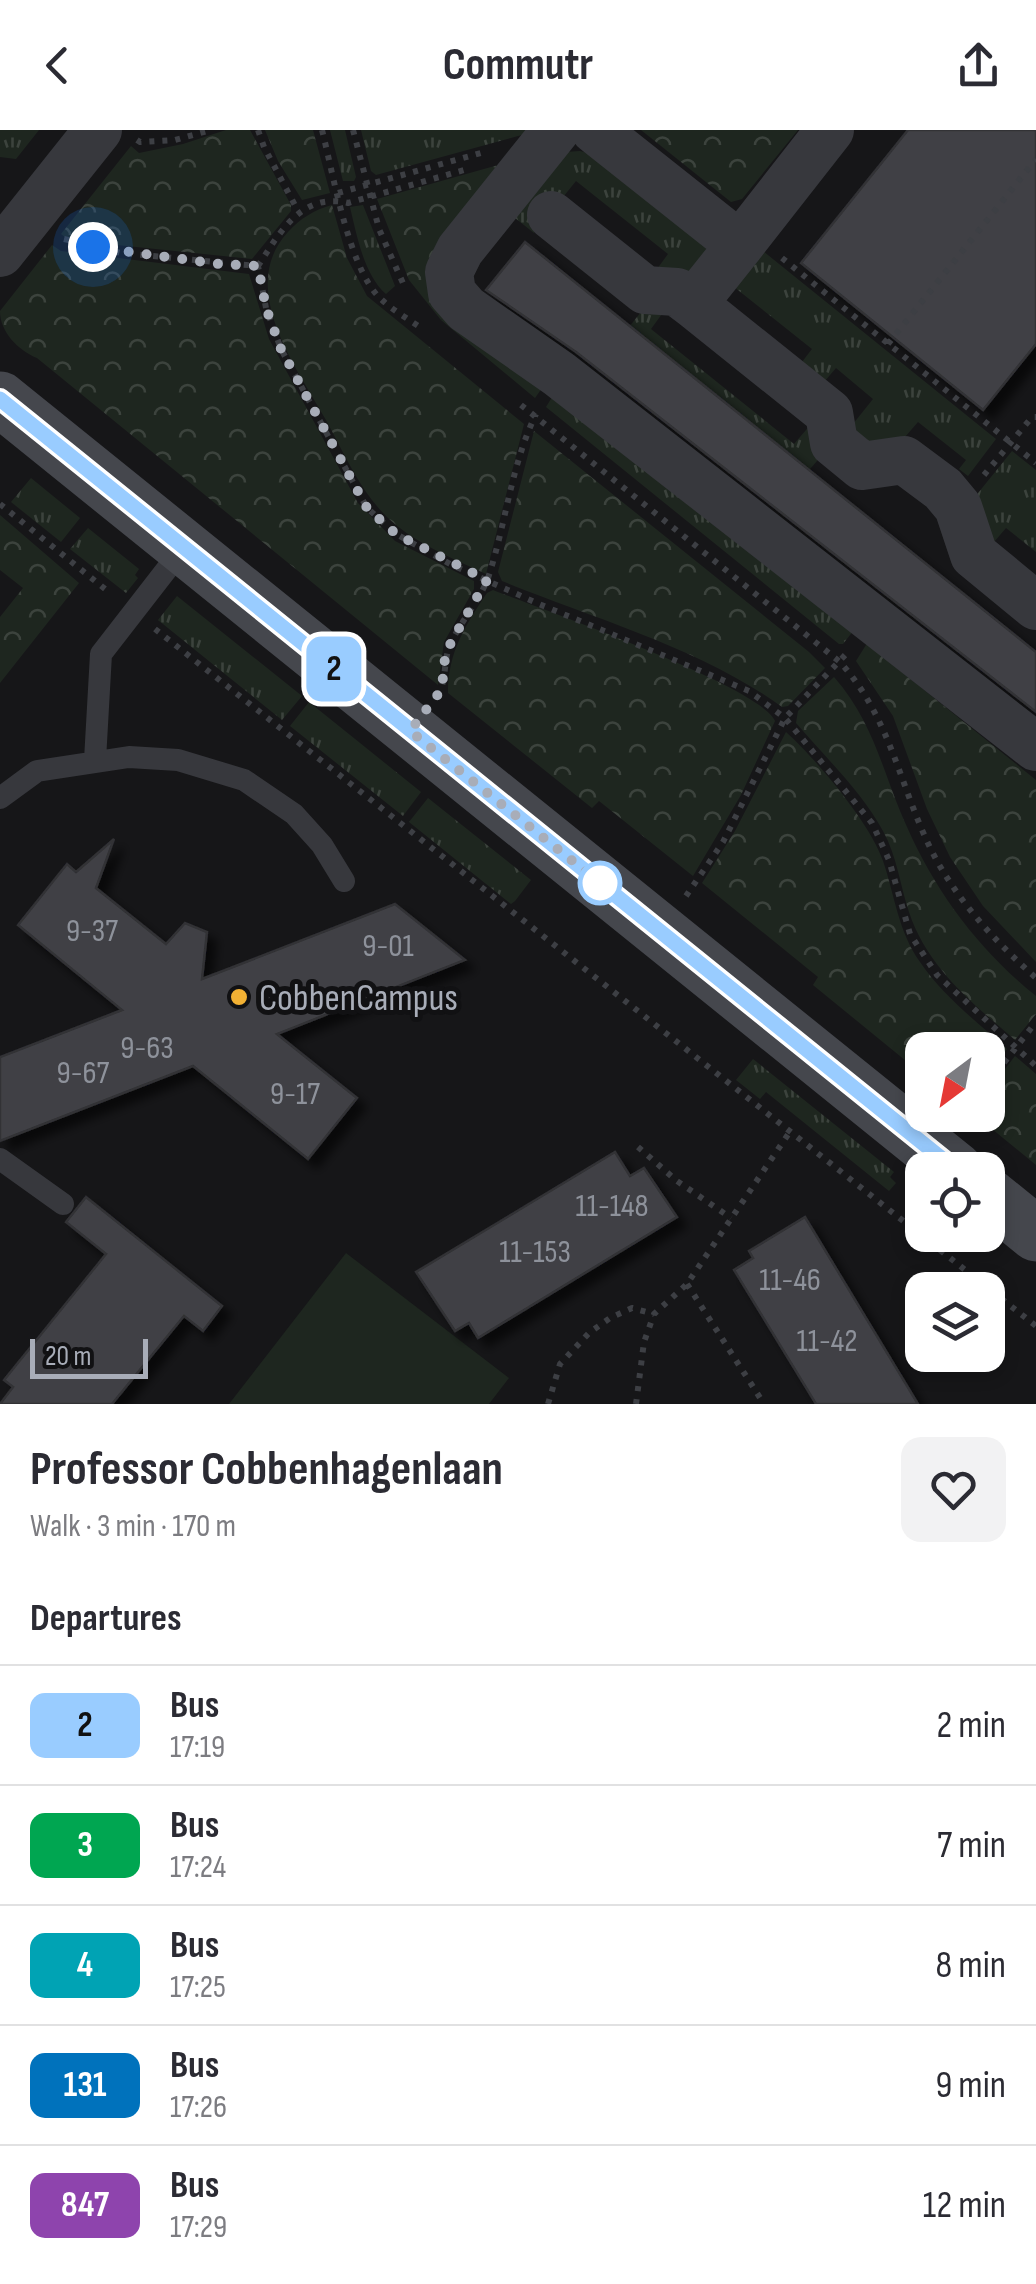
<!DOCTYPE html>
<meta charset="utf-8">
<style>
:root{--surface:#fff;--page:#f2f2f3;--text:#2b2b33;--muted:#7c7c81;--line:#e1e1e2}
body{margin:0;font-family:"Sofia Sans Condensed",sans-serif;background:var(--page);color:var(--text);height:100vh;display:flex;flex-direction:column;font-size:38px;white-space:nowrap}
*{box-sizing:border-box;margin:0}
p{font-size:32px;color:var(--muted)}
.icon{flex:none;width:55px;height:55px;fill:none;stroke:currentColor;stroke-width:2;stroke-linecap:round;stroke-linejoin:round}
.map{position:relative;height:1274px;overflow:hidden}
.sheet{display:flex;flex-direction:column;background:var(--surface);flex:1}
.sheet>*{flex:none}
.badge{padding:0 20px;border-radius:15px;font-size:35px;line-height:65px}
.needle{width:65px;rotate:212deg}
.tools{position:absolute;left:905px;top:902px;display:grid;gap:20px}
.tools a{display:grid;place-items:center;width:100px;height:100px;border-radius:20px;background:var(--surface);box-shadow:0 5px 15px #0003;font-size:50px}
.scale{position:absolute;left:30px;bottom:25px;width:118px;box-sizing:border-box;padding-left:10px;border:5px solid #a8adb8;border-top:0;font-size:28px;line-height:35px;white-space:nowrap;color:#a8adb8;-webkit-text-stroke:8px #111113;paint-order:stroke}
.you{position:absolute;width:50px;height:50px;margin:-25px;border:8px solid #fff;border-radius:50%;background:#1a73e8;box-shadow:0 0 0 15px #1a73e833}
.map>.badge{position:absolute;translate:-50% -50%;box-shadow:0 0 0 5px #fff}
h2{padding:0 30px;font-size:38px;line-height:90px}
.round{display:grid;place-items:center;flex:none;width:105px;height:105px;border-radius:20px;background:var(--page)}
.head{display:flex;align-items:center;justify-content:space-between;height:170px;padding:0 30px}
h1{font-size:48px;font-weight:700;line-height:75px}
ul{padding:0;list-style:none}
li{display:flex;align-items:center;gap:30px;height:120px;padding:0 30px;border-top:2px solid var(--line)}
li div{flex:1}
li b{display:block;font-size:38px}
li em{font-style:normal}
li .badge{min-width:110px;font-weight:700;text-align:center}
header{display:flex;justify-content:space-between;align-items:center;height:130px;padding:0 30px;background:var(--surface);font-size:45px;font-weight:700}
.map>svg:first-child{display:block}
.grass{fill:url(#grass-tufts)}
.forest{fill:url(#forest-crowns)}
.pitch{fill:#1e261f}
.building{fill:#404145;stroke:#303034;stroke-width:2.5;filter:url(#shadow)}
.lines{fill:none;stroke-linecap:round;stroke-linejoin:round}
.path{stroke:#3d3f44;stroke-width:6;stroke-dasharray:5 8;stroke-linecap:butt}
.lane{stroke:#37383d;stroke-width:22}
.street{stroke:#37383d;stroke-width:48}
.secondary{stroke:#45474d;stroke-width:55}
.line-casing{stroke:#fff;stroke-width:22}
.line{stroke:#9cf;stroke-width:15}
.walk{stroke:#a8adb8;stroke-width:10;stroke-dasharray:0 18}
.stop-dot{fill:#fff;stroke:#9cf;stroke-width:5}
.poi-dot{fill:#f2b134;stroke:#111113;stroke-width:4}
.labels{text-anchor:middle;stroke-width:10;stroke-linejoin:round;paint-order:stroke}
.number-label{font-size:32px;fill:#8e929b}
.poi-label{font-size:38px;fill:#a8adb8;stroke:#111113;text-anchor:start}
</style>
<header><svg class="icon" aria-label="back" viewBox="0 0 24 24"><path d="M15 5l-7 7 7 7"/></svg>Commutr<svg class="icon" aria-label="share" viewBox="0 0 24 24"><path d="M12 15V3M7 8l5-5 5 5M5 13v7h14v-7"/></svg></header>
<div class="map">
<svg width="1036" height="1274" viewBox="0 0 1036 1274">
<defs>
<pattern id="grass-tufts" width="24" height="20" patternUnits="userSpaceOnUse" patternTransform="scale(2.5)"><rect width="24" height="20" fill="#1e261f"/><path d="M3 7l-1-3M5 7V3M7 7l1-3M15 17l-1-3M17 17v-4M19 17l1-3" fill="none" stroke="#3c433d"/></pattern>
<pattern id="forest-crowns" width="20" height="18" patternUnits="userSpaceOnUse" patternTransform="scale(2.5)"><rect width="20" height="18" fill="#1e261f"/><path d="M2 6a3 3 0 1 1 6 0M12 15a3 3 0 1 1 6 0" fill="none" stroke="#3c433d"/></pattern>
<filter id="shadow"><feDropShadow dx="9" dy="9" stdDeviation="5" flood-color="#0009"/></filter>
</defs>
<rect width="100%" height="100%" fill="#161618"/>
<path class="grass" d="M0 0H39L16 29 0 27Z
M330 0H345L356 47 354 51H343Z
M361 0H540L376 45 371 41Z
M580 21 588 23 710 120 684 153 657 139 668 124 576 51 534 103 510 84 566 22Z
M363 75 395 156 386 164C364 145 357 106 350 77Z
M758 117 996 309 968 346 959 339 966 330 918 292 898 315 859 316 845 304 873 269 836 238 818 259 795 241 812 219 729 153Z
M645 177H667L651 199 794 314 812 293 823 324 804 346 625 202Z
M449 183 549 248 535 268 441 190Z
M559 256 857 496 843 514H839L546 277Z
M1012 321 1036 340V422L1006 398 988 419 970 373Z
M31 348 80 388 61 412 11 372Z
M88 398 139 439 135 445 138 448 126 463 70 419Z
M177 466 302 566 282 590 158 490Z
M309 572 421 662 403 686 290 596Z
M428 668 531 750 515 771 511 774 409 692Z
M753 929 894 1042 890 1047 896 1053 889 1061 766 962 760 969 736 950Z"/>
<path class="forest" d="M226 0H250L291 75V81L252 129 69 110 61 104 131 16 139 23 183 14Z
M265 0H313L330 63 302 70 278 31Z
M641 0H798L742 69 731 72Z
M509 32 449 183 441 190 409 150 377 69Z
M332 75 347 128 367 166 524 294 486 444C452 428 414 413 387 387 360 361 344 323 326 290 297 238 236 158 288 102 301 88 314 80 332 75Z
M52 115 61 121 249 144 269 209 358 373 395 411 474 451V459L444 512 438 555 37 228C18 220 0 202 0 181Z
M534 301 809 522 825 538 788 576 782 577C703 519 593 488 502 451L498 442Z
M0 385 79 453 0 553V487L23 458 0 440Z
M493 460C540 479 760 556 775 591L741 665 693 746 599 671 592 678 448 563C448 522 465 496 487 463Z
M871 507 888 531 1036 650V832L983 776 950 727 927 679 893 586 856 531Z
M834 547C875 594 882 642 907 697 936 763 980 821 1036 866V884L1015 910C972 873 927 837 909 782 900 755 897 726 883 701 862 662 825 627 796 593L798 581Z
M786 602C816 629 870 693 883 731 895 766 898 801 920 832 943 866 977 892 1007 919L988 944V920H922V944L813 855 818 847 702 753 735 701Z
M1015 926 1036 944V1035L975 985H988V961Z"/>
<path class="pitch" d="M346 1123 509 1248 489 1274H229Z"/>
<path class="building" d="M908 0H1036V214L983 280 801 133Z
M525 112 1036 522V582L576 222 486 160Z
M114 709 96 758 166 814 185 793 207 802 202 849 395 774 465 830 277 904 357 968 308 1029 193 936 0 1011V927L122 880 18 795 67 734 76 742Z
M615 1022 630 1046 644 1038 677 1087 478 1208 469 1193 455 1201 416 1142Z
M86 1067 222 1176 203 1201 184 1186 112 1274H0L13 1257 4 1250 106 1124 66 1092Z
M805 1087 918 1274H816L734 1140 753 1128 749 1121Z"/>
<g class="lines">
<path class="path" d="M258 0 264 17 298 81
M322 0C333 43 349 139 380 168 392 180 410 190 424 200
M353 0 379 99 406 160
M137 10 140 12 175 10 211 0
M338 63 481 23
M64 109 121 123 258 136 266 178 281 219 367 378 396 404 450 434 539 474 749 561 785 588 872 693 889 730 910 804 937 845 1036 936
M782 128 1036 333
M258 136C280 102 302 62 348 73L471 38
M888 214 1036 29
M521 275 840 532C894 592 900 663 937 731 963 777 997 813 1036 848
M984 345 1032 287H1036
M0 374 110 463
M155 499 1036 1196
M437 566C447 553 443 531 450 515 460 492 479 472 488 448 506 394 511 335 536 284
M686 766 723 712 785 588 849 521
M988 953 1036 892
M638 1017 677 1051 731 1088
M687 1154 764 1274
M548 1274 560 1234 589 1203 610 1188 632 1178 654 1184
M636 1274 644 1212 654 1184 687 1154 789 1003"/>
<path class="lane" d="M95 630 101 524 184 417
M0 668 37 641 129 627 178 630 244 650 294 684 322 715 344 751
M0 1029 63 1074"/>
<path class="street" d="M556 0 460 120 449 142 452 163 466 179 559 244 1036 617
M595 0 740 115 693 174 829 283 834 313 862 336 904 330 943 359 958 377 974 425 1036 476
M551 85 645 160 677 162 693 174
M740 115 830 0
M0 123 98 0"/>
<path class="secondary" d="M0 269 956 1040
M988 1065 1036 1104"/>
</g>
<g class="lines">
<defs>
<path id="line" d="M0 269 956 1040"/>
</defs>
<use href="#line" class="line-casing"/>
<use href="#line" class="line"/>
<path class="walk" d="M93 117 219 134 258 136 266 178 281 219 367 378 396 404 487 450 451 512 444 533 442 559 410 601 600 753"/>
</g>
<circle class="stop-dot" cx="600" cy="753" r="20"/>
<circle class="poi-dot" cx="239" cy="867" r="10"/>
<g class="labels">
<g class="number-label">
<text x="92" y="811">9-37</text>
<text x="388" y="826">9-01</text>
<text x="147" y="928">9-63</text>
<text x="83" y="953">9-67</text>
<text x="295" y="974">9-17</text>
<text x="612" y="1086">11-148</text>
<text x="535" y="1132">11-153</text>
<text x="790" y="1160">11-46</text>
<text x="827" y="1221">11-42</text>
</g>
<g class="poi-label">
<text x="259" y="880">CobbenCampus</text>
</g>
</g>
</svg>
<div class="tools">
<a><svg class="needle" viewBox="-14 -14 28 28"><path d="M0-13l5 13h-10z" fill="#e53935"/><path d="M0 13l5-13h-10z" fill="#7c7c81"/></svg></a>
<a><svg class="icon" aria-label="locate" viewBox="0 0 24 24"><circle cx="12" cy="12" r="6"/><path d="M12 2v4M12 18v4M2 12h4M18 12h4"/></svg></a>
<a><svg class="icon" aria-label="layers" viewBox="0 0 24 24"><path d="M12 4l9 5-9 5-9-5zM3 14l9 5 9-5"/></svg></a>
</div>
<div class="scale">20 m</div>
<div class="you" style="left:93px;top:117px"></div>
<b class="badge" style="left:334px;top:539px;background:#9cf;color:#111">2</b>
</div>
<section class="sheet">
<div class="head"><div><h1>Professor Cobbenhagenlaan</h1><p>Walk · 3 min · 170 m</p></div><a class="round"><svg class="icon" aria-label="heart" viewBox="0 0 24 24"><path d="M12 20l-8-8c-3-5 5-10 8-4 3-6 11-1 8 4z"/></svg></a></div>
<h2>Departures</h2>
<ul>
<li><span class="badge" style="background:#9cf;color:#111">2</span><div><b>Bus</b><p>17:19</p></div><em>2 min</em></li>
<li><span class="badge" style="background:#00a651;color:#fff">3</span><div><b>Bus</b><p>17:24</p></div><em>7 min</em></li>
<li><span class="badge" style="background:#00a3b4;color:#fff">4</span><div><b>Bus</b><p>17:25</p></div><em>8 min</em></li>
<li><span class="badge" style="background:#0072bc;color:#fff">131</span><div><b>Bus</b><p>17:26</p></div><em>9 min</em></li>
<li><span class="badge" style="background:#8e44ad;color:#fff">847</span><div><b>Bus</b><p>17:29</p></div><em>12 min</em></li>
</ul>
</section>
